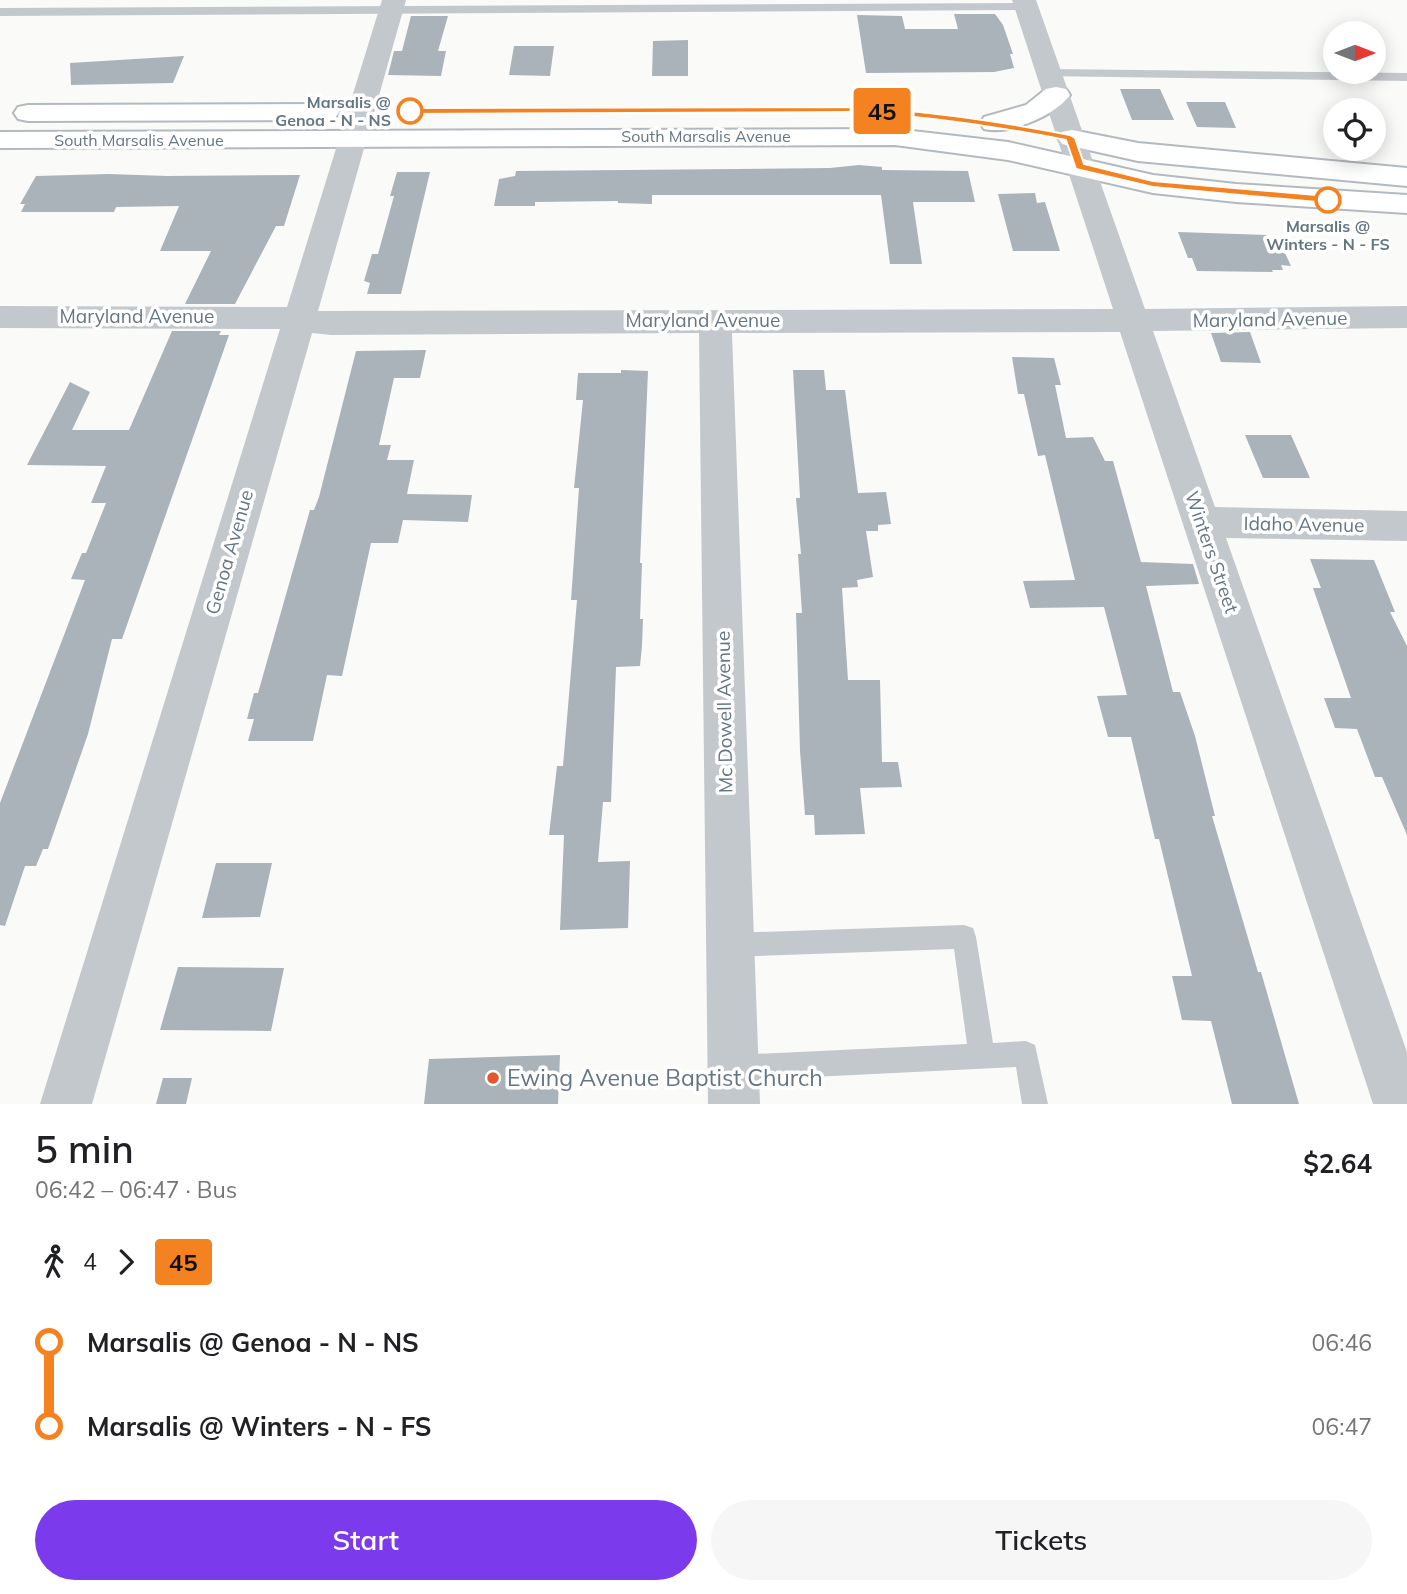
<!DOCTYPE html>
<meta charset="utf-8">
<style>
:root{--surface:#fff;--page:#f6f6f6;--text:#202124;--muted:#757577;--accent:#7c3aed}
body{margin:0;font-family:Mulish,sans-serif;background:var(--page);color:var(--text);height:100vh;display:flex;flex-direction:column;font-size:26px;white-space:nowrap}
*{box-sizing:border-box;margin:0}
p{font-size:23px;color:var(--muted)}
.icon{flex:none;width:38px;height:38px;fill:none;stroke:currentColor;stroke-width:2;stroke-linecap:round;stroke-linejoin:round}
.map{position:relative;height:1104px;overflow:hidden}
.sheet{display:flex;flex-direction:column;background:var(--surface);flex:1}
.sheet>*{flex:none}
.badge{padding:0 14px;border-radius:5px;font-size:24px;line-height:46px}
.needle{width:46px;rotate:90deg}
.controls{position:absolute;left:1323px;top:21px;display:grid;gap:14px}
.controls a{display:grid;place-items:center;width:63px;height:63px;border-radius:50%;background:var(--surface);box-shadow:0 4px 18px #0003;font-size:35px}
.map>.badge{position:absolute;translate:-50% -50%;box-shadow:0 0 0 4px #fff}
.legs{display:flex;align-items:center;gap:10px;height:77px;padding:0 35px;font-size:23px}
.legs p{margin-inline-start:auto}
.summary{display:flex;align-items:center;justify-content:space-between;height:119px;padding:0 35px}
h1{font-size:38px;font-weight:600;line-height:52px}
.cta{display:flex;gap:14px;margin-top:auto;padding:14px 35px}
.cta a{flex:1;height:80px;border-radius:42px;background:var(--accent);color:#fff;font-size:28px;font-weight:600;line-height:80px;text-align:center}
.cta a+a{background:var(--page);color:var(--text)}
ul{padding:0 35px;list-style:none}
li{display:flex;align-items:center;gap:24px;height:84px;font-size:26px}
li i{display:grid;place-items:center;width:10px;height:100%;margin:0 9px;background:currentColor}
li i::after{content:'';width:18px;height:18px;margin:-9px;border:5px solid;border-radius:50%;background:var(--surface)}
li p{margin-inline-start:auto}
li:first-child i{background:linear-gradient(#0000 50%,currentColor 0)}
li:last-child i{background:linear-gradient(currentColor 50%,#0000 0)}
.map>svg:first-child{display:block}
.building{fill:#aab3b9}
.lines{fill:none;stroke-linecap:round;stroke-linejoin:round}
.secondary-casing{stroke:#b3babf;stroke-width:4}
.service{fill:#c3c8cc;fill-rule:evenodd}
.minor{fill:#c3c8cc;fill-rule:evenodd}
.secondary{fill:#fff;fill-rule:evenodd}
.line-1{fill:#f58220;stroke:#fff;stroke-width:2}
.stop-1-dot{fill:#fff;stroke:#f58220;stroke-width:3.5}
.poi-dot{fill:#e4572e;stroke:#fff;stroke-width:2.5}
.labels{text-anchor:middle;stroke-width:7;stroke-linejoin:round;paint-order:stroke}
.far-stop-label{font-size:16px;font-weight:bold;fill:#657683;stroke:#fff;text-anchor:end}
.far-street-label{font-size:16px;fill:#657683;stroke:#fff}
.street-label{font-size:19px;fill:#657683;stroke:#fff}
.near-poi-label{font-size:23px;fill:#657683;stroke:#fff;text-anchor:start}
</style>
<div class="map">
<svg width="1407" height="1104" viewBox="0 0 1407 1104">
<rect width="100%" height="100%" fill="#fafaf8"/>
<path class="building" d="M954 14H995L1003 25 1013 54H1010L1014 68 994 72 866 73 857 15 902 16 905 29H958Z
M411 16H448L438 51H446L441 76 388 75 394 51H402Z
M688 40V76H652L653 41Z
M514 46H554L550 76 509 75Z
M184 56 173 83 71 85 70 63Z
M1120 89H1160L1174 120H1132Z
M1186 102H1225L1236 128 1197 127Z
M859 165 882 167V170L968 171 975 202H913L922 264H890L881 195H652V204L618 203V201L535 202V206H494L499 179 515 176 516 171 830 168Z
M397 172H430L401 294H367L370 283 364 281 372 254H378L394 196H390Z
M109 174 167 176 300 175 284 226H276L235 304H185L211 251H160L179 206 116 207 114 212H21L25 204H20L36 176Z
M1035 193 1037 203 1045 202 1060 251H1013L998 194Z
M1178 232 1267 235 1269 240H1279L1291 266 1281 265 1283 270H1272L1273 272 1197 271 1192 258H1188Z
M172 331H221L219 335H229L122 639H112L88 734 48 849H43L36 866H25L5 926 0 925V803L85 580 71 579 82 553H86L106 503H91L106 466 27 465 70 382 90 392 72 430H129Z
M1250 332 1261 363 1221 362 1211 333Z
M426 350 420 378H394L379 445H391L387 460H414L407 494 472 495 468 522 403 520 398 543H371L342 676 327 675 313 741H248L254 719H247L254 693H258L310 510H314L319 497 356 351Z
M1012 357 1054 358 1061 385H1055L1066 438 1093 437 1105 461H1113L1141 562 1193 564 1199 584 1146 586 1173 692H1180L1195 736 1215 816H1212L1258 972H1261L1299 1104H1232L1211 1021 1182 1020 1172 976H1192L1159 839H1155L1131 737H1108L1097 696 1127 695 1104 607 1030 608 1023 581 1075 580 1045 455 1038 456 1024 394H1018Z
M621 370 648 371 640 563H642L640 619H643L642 646 640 666 616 667 611 802H603L598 862 630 861 628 928 560 930 564 835H549L557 766H563L577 600H571L579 488H574L583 400H576L578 373H621Z
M793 370H824L826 390H845L858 493 886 492 891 524 878 525V531H866L873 577 857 580 858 587 842 588 848 680H880L882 762H898L902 787 860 788 865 834 815 835 814 815H805L800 751 797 643 796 613H802L798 554H801L796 498H800Z
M1245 435H1291L1310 478H1263Z
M1310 559 1374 560 1395 612H1390L1407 646V835L1382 777H1375L1357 729 1335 728 1324 698H1351L1313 588H1321Z
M216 863H272L260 917 202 918Z
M178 967 284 968 271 1031 160 1030Z
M560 1055 558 1104H424L429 1059Z
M163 1078H192L186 1104H156Z"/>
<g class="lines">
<defs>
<path id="secondary" d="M1056 87 1066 89 1070 95C1055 116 1009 135 984 129L980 123 984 117 1026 105 1046 89Z
M325 104 335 106 339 112 335 118 325 120 28 121 18 119 14 113 18 107 28 105Z
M895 129 1008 142 1153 175 1236 184 1407 195V213L1236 202 1153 193 1008 160 895 145 0 148V132Z
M1072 130 1138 143 1407 168V186L1138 161 1062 144 1058 138 1062 132Z"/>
</defs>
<use href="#secondary" class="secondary-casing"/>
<path class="service" d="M1027 3 1033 7 1031 10 0 16V8Z
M1048 69 1407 73V81L1043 76V70Z
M964 925 973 928 976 937 993 1043 1026 1041 1035 1045 1048 1104H1022L1016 1067 733 1081 724 1077 720 1068 724 1059 733 1055 967 1044 954 949 730 957 721 954 718 945 721 936 730 933Z"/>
<path class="minor" d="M382 0H406L318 311 1113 309 1012 0H1036L1145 309 1407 306V328L1153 331 1215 507 1407 511V541L1226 538 1407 1052V1104H1373L1120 332 732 333 760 1104H708L699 333 331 335 312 333 92 1104H40L280 329 0 328V306L287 307Z"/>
<use href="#secondary" class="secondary"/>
</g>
<path class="line-1" d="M851 107C925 110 998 121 1070 135L1075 138 1084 164 1153 181 1328 196 1333 200 1328 203 1153 187 1076 169 1066 140C995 126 924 116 851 112L410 114 405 111 410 108Z"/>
<g class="stop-1-dot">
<circle cx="410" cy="111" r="12"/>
<circle cx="1328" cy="200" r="12"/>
</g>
<circle class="poi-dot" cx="493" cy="1078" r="7"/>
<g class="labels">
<g class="far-stop-label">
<text x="391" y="108">Marsalis @<tspan x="391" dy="18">Genoa - N - NS</tspan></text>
<text x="1328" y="232" text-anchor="middle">Marsalis @<tspan x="1328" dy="18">Winters - N - FS</tspan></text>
</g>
<g class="far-street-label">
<text x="706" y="142">South Marsalis Avenue</text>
<text x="139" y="146">South Marsalis Avenue</text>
</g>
<g class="street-label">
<text x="137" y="323">Maryland Avenue</text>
<text transform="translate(1270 319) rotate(-1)" y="7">Maryland Avenue</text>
<text x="703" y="327">Maryland Avenue</text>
<text transform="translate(1304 524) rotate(1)" y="7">Idaho Avenue</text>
<text transform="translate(229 552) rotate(-74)" y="7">Genoa Avenue</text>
<text transform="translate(1212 552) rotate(71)" y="7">Winters Street</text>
<text transform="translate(724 712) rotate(-91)" y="7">Mc Dowell Avenue</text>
</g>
<g class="near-poi-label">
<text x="507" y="1086">Ewing Avenue Baptist Church</text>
</g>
</g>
</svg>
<div class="controls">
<a><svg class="needle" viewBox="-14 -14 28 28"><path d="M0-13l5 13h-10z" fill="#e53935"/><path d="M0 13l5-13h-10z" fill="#757577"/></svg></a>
<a><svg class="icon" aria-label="locate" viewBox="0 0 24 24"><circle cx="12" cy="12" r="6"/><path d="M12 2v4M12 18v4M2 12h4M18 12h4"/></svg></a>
</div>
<b class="badge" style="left:882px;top:111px;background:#f58220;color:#111">45</b>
</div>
<section class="sheet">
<div class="summary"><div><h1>5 min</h1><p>06:42 – 06:47 · Bus</p></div><b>$2.64</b></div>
<div class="legs"><svg class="icon" aria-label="walk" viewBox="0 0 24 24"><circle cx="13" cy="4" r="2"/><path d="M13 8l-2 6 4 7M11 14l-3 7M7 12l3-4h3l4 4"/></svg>4<svg class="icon" aria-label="forward" viewBox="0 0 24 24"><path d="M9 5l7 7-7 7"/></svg><b class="badge" style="background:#f58220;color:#111">45</b></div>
<ul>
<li><i style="color:#f58220"></i><b>Marsalis @ Genoa - N - NS</b><p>06:46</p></li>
<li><i style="color:#f58220"></i><b>Marsalis @ Winters - N - FS</b><p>06:47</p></li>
</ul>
<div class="cta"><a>Start</a><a>Tickets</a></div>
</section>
